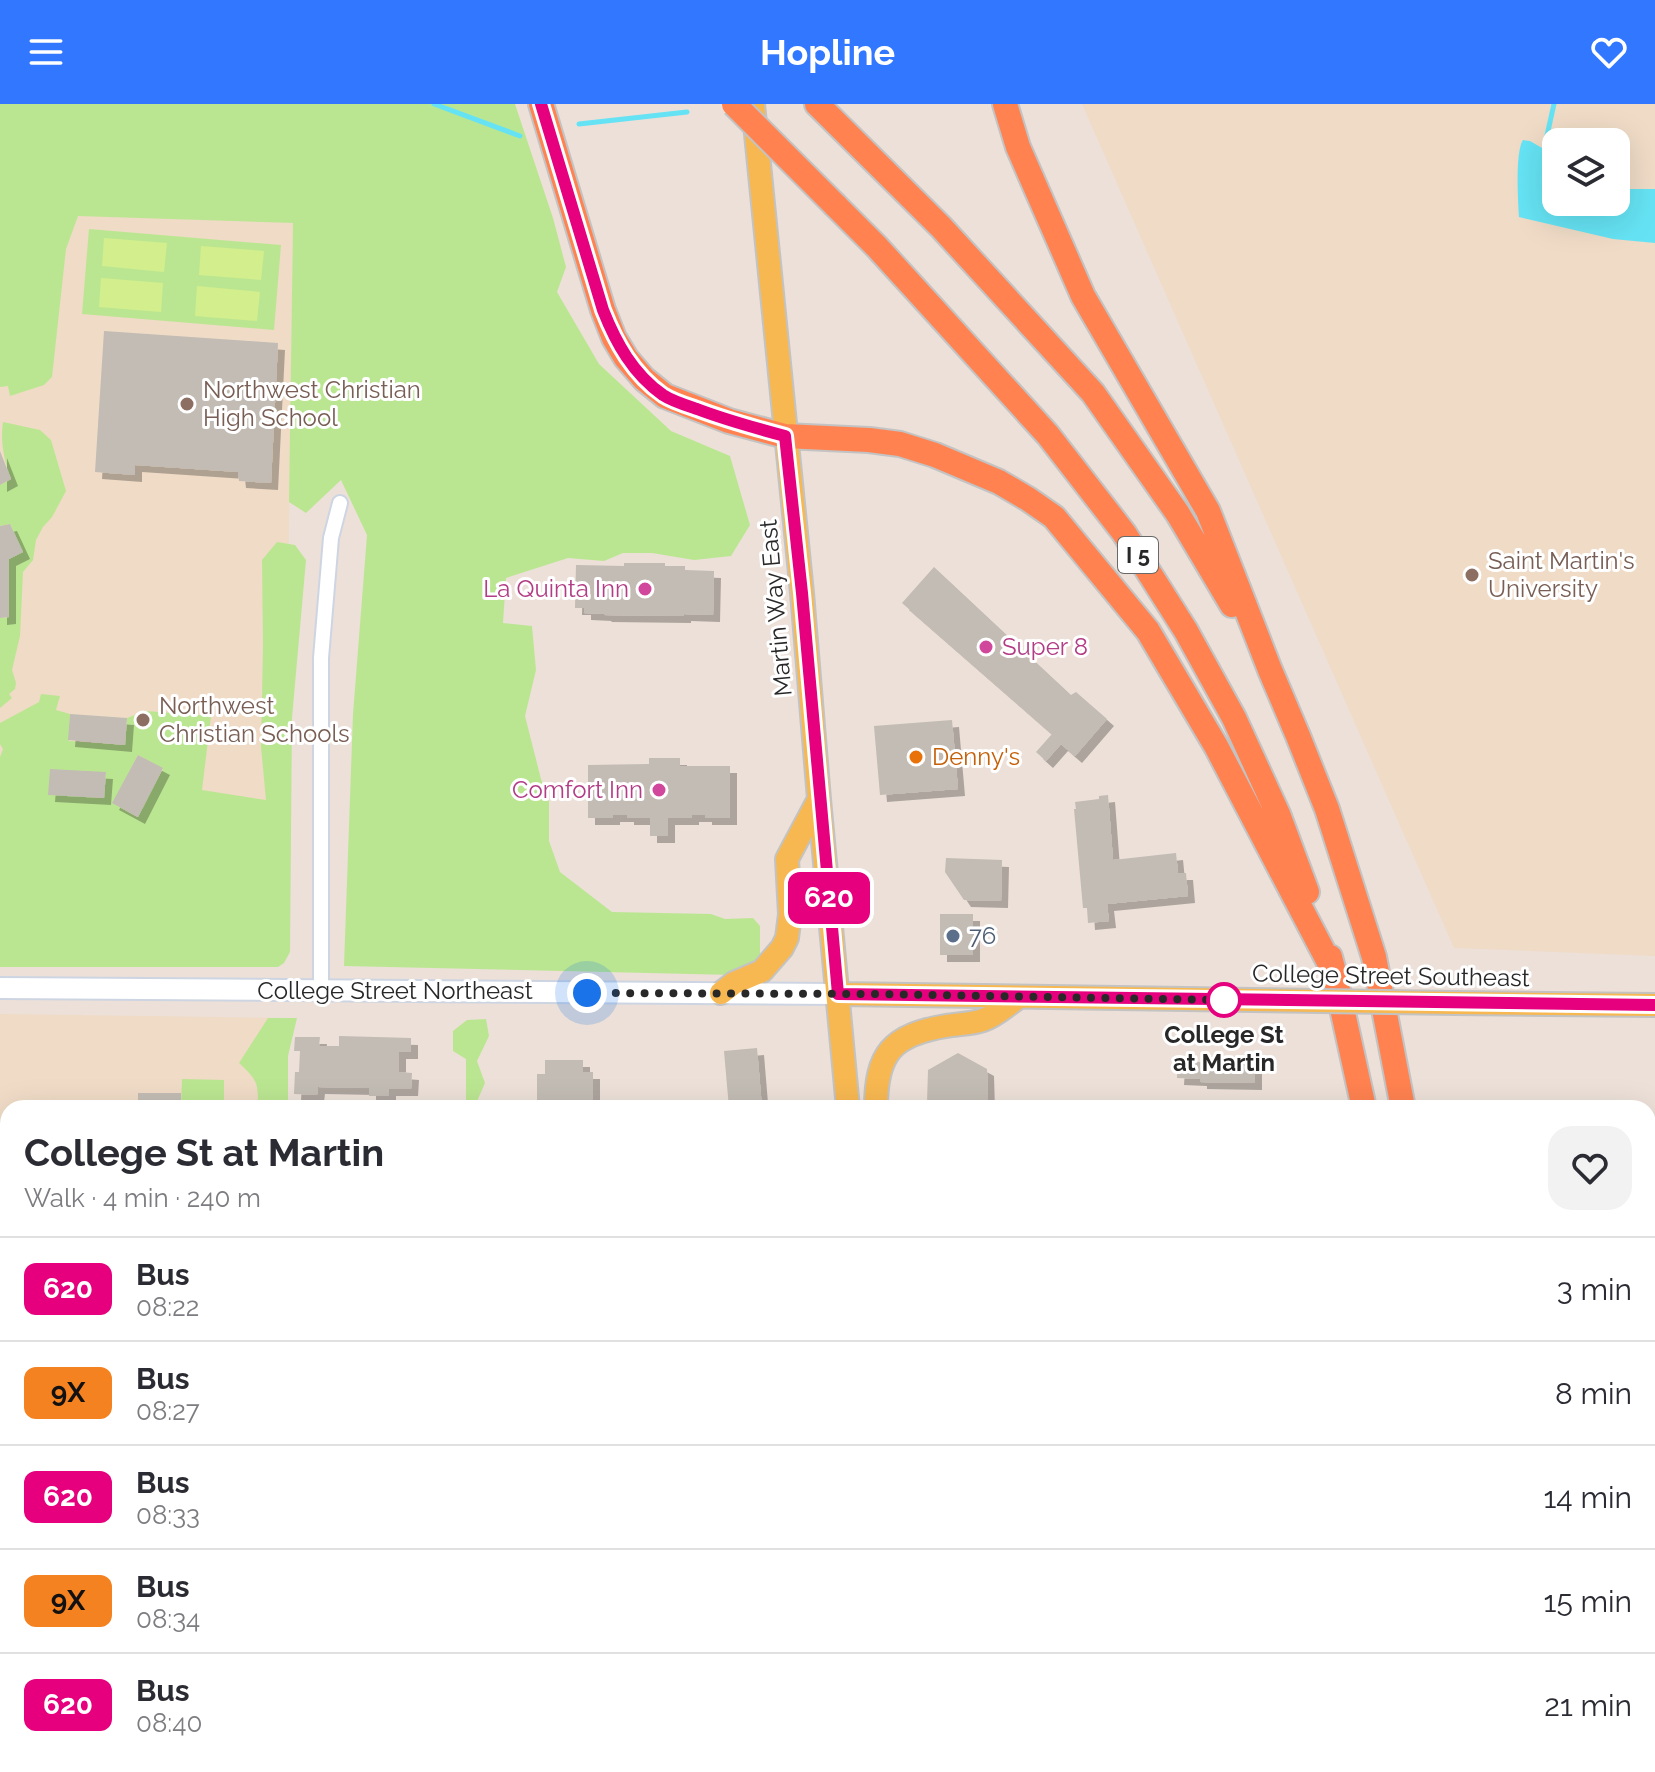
<!DOCTYPE html>
<meta charset="utf-8">
<style>
:root{--surface:#fff;--page:#f2f2f3;--text:#2b2b33;--muted:#7c7c81;--line:#e1e1e2;--accent:#3277ff}
body{margin:0;font-family:Raleway,sans-serif;background:var(--page);color:var(--text);height:100vh;display:flex;flex-direction:column;font-size:30px;white-space:nowrap}
*{box-sizing:border-box;margin:0}
p{font-size:26px;color:var(--muted)}
.icon{flex:none;width:44px;height:44px;fill:none;stroke:currentColor;stroke-width:2;stroke-linecap:round;stroke-linejoin:round}
.map{position:relative;flex:1;overflow:hidden}
.side{position:absolute;left:0px;top:996px;width:1656px;height:672px;display:flex;flex-direction:column;background:var(--surface);border-radius:24px 24px 0 0;box-shadow:0 8px 32px #0002}
.side>*{flex:none}
.badge{padding:0 16px;border-radius:12px;font-size:28px;line-height:52px}
.fabs{position:absolute;left:1542px;top:24px;display:grid;gap:16px}
.fabs a{display:grid;place-items:center;width:88px;height:88px;border-radius:16px;background:var(--surface);box-shadow:0 8px 32px #0002;font-size:40px}
.you{position:absolute;width:40px;height:40px;margin:-20px;border:6px solid #fff;border-radius:50%;background:#1a73e8;box-shadow:0 0 0 12px #1a73e833}
.map>.badge{position:absolute;translate:-50% -50%;box-shadow:0 0 0 4px #fff}
.round{display:grid;place-items:center;flex:none;width:84px;height:84px;border-radius:24px;background:var(--page)}
.summary{display:flex;align-items:center;justify-content:space-between;height:136px;padding:0 24px}
h1{font-size:38px;font-weight:700;line-height:60px}
ul{padding:0;list-style:none}
li{display:flex;align-items:center;gap:24px;height:104px;padding:0 24px;border-top:2px solid var(--line)}
li div{flex:1}
li b{display:block;font-size:30px}
li em{font-style:normal}
li .badge{min-width:88px;font-weight:700;text-align:center}
header{display:flex;justify-content:space-between;align-items:center;height:104px;padding:0 24px;background:var(--accent);color:#fff;font-size:36px;font-weight:700}
.map>svg:first-child{display:block}
.education{fill:#efdbc6;fill-rule:evenodd}
.green{fill:#bbe691;fill-rule:evenodd}
.pitch{fill:#d3ee8c}
.water{fill:#65e3f4}
.lines{fill:none;stroke-linecap:round;stroke-linejoin:round}
.stream{stroke:#65e3f4;stroke-width:5}
.building{fill:#c2bcb4;filter:url(#shadow)}
.street-casing{stroke:#ced5e2;stroke-width:18}
.secondary-casing{stroke:#ced5e2;stroke-width:24}
.primary-casing{stroke:#c3c3c3;stroke-width:26}
.highway-casing{stroke:#c3c3c3;stroke-width:28}
.street{stroke:#fff;stroke-width:14}
.secondary{stroke:#fff;stroke-width:20}
.primary{stroke:#f7b851;stroke-width:22}
.highway{stroke:#ff8250;stroke-width:24}
.primary-bridge-casing{stroke:#c3c3c3;stroke-width:26;stroke-linecap:butt}
.highway-bridge-casing{stroke:#c3c3c3;stroke-width:28;stroke-linecap:butt}
.primary-bridge{stroke:#f7b851;stroke-width:22}
.highway-bridge{stroke:#ff8250;stroke-width:24}
.line-casing{stroke:#fff;stroke-width:18}
.line{stroke:#e6007e;stroke-width:12}
.walk{stroke:#282828;stroke-width:8;stroke-dasharray:0 14.4}
.education-dot{fill:#8d6e63;stroke:#fff;stroke-width:3}
.hotel-dot{fill:#d1479c;stroke:#fff;stroke-width:3}
.food-dot{fill:#e8710a;stroke:#fff;stroke-width:3}
.service-dot{fill:#5c6f8a;stroke:#fff;stroke-width:3}
.stop-dot{fill:#fff;stroke:#e6007e;stroke-width:4}
.labels{text-anchor:middle;stroke-width:6;stroke-linejoin:round;paint-order:stroke}
.shield{fill:#fff;stroke:#686868;stroke-width:2}
.shield-label{font-size:22px;font-weight:bold;fill:#282828}
.education-label{font-size:24px;fill:#785e54;stroke:#fff;text-anchor:start}
.hotel-label{font-size:24px;fill:#b23c85;stroke:#fff;text-anchor:end}
.street-label{font-size:24px;fill:#282828;stroke:#fff}
.food-label{font-size:24px;fill:#c56008;stroke:#fff;text-anchor:start}
.service-label{font-size:24px;fill:#4e5e75;stroke:#fff;text-anchor:start}
.stop-label{font-size:24px;font-weight:bold;fill:#282828;stroke:#fff}
</style>
<header><svg class="icon" aria-label="menu" viewBox="0 0 24 24"><path d="M4 6h16M4 12h16M4 18h16"/></svg>Hopline<svg class="icon" aria-label="heart" viewBox="0 0 24 24"><path d="M12 20l-8-8c-3-5 5-10 8-4 3-6 11-1 8 4z"/></svg></header>
<div class="map">
<svg width="1655" height="1668" viewBox="0 0 1655 1668">
<defs>
<filter id="shadow"><feDropShadow dx="7" dy="7" stdDeviation="0" flood-color="#0004"/></filter>
</defs>
<rect width="100%" height="100%" fill="#ece0d8"/>
<path class="education" d="M1082 0H1655V852L1454 844ZM1556 38H1616V98H1556Z
M0 97 293 119 283 856 0 834Z
M0 910 287 914 288 1004H8V1253H0Z
M0 1434H8V1660H289V1668H0Z"/>
<path class="green" d="M0 0H515L553 114 566 163 557 188 599 260 671 327 730 352 750 421 731 452 694 456 652 449H623L604 457 568 454 506 474 503 519 532 522 536 566 525 612 541 675 549 696V737L560 768 612 808 711 810 725 815 753 814 760 822V856L734 871 344 862 353 610 367 431 341 376 306 409 289 398 293 119 78 112 66 145 52 273 44 281 10 292 8 282 0 283Z
M89 125 281 141 274 226 82 210Z
M3 318 40 326 51 336 66 387 52 413 43 423 36 436 33 456 23 468 20 532 12 566 16 579 15 585 9 590 12 594 0 604V514L9 513V455L22 448 10 420 0 422V381L11 375C4 356 0 337 3 318Z
M277 438 295 441 306 456 292 614 290 848 284 859 278 863H0V653L3 645 0 640V619L39 598 41 590 60 592 56 606 70 610 69 637 125 641 127 614 146 607 211 612 202 686 266 696 261 643 263 542 262 456ZM138 651 163 665 137 713 113 699ZM106 669 104 694 48 690Z
M268 914H297L288 952V1004H258C258 978 258 977 239 959Z
M486 915 489 932 477 957 485 979 478 995 480 1004H466V955L453 947V927L467 916Z
M182 975 224 976V1004H181Z
M0 1434H8V1660H124L109 1663 106 1668H0Z"/>
<path class="pitch" d="M104 134 167 139 164 168 102 162Z
M201 142 264 147 261 176 199 171Z
M101 174 163 179 161 208 99 203Z
M197 182 260 188 257 217 195 212Z
M0 1474H8V1634H0Z"/>
<path class="water" d="M1523 36 1530 37 1556 52V98H1616V81L1629 85H1655V139L1613 135 1519 113C1518 97 1515 48 1523 36Z"/>
<g class="lines">
<path class="stream" d="M434 0 520 32
M579 20 687 8
M1544 45 1554 0"/>
</g>
<path class="building" d="M104 227 278 239 271 379 239 377 238 368 135 361V371L95 368Z
M0 347 11 375 0 381Z
M10 420 23 448 9 455V513L0 514V422Z
M624 459H665V462H685V466L714 467 713 511 684 510V512L604 511 605 510 584 509V504H575L576 461 624 462Z
M934 463 1071 591 1076 588 1107 615 1075 652 1061 640 1046 657 1036 648 1052 630 902 499Z
M70 610 127 614 125 641 68 636Z
M952 616 958 685 880 691 874 622Z
M138 651 163 664 138 713 112 699Z
M649 654H680V662H730V714H705V711H692V714H668V732H650V714H627V711H613V714H588V661L649 660Z
M50 665 106 668 104 694 48 691Z
M1108 691 1113 756 1176 749 1178 769H1186L1188 792 1107 800 1109 817 1088 819 1087 804H1083L1074 705H1076L1075 698 1099 695V692Z
M946 754 1002 756 1001 797 964 796 945 768Z
M940 810H973V851H940Z
M339 932 411 934V948H399V968L412 969 411 985H389V992H369V984L318 983 317 991 294 990 295 968H299L300 947H294L295 933H320L319 942H339Z
M757 944 762 1004H729L724 947Z
M958 949 987 965 988 999 980 1004H936L927 999 928 966Z
M1202 952H1243V962H1255V979L1200 978V975L1177 974 1178 957 1202 958Z
M545 956H583V968H593V1004H537V970H545Z
M138 989H181V1004H138Z
M1648 1082H1655V1210H1648Z
M7 1365H8V1410L0 1409V1396Z
M1649 1494 1655 1495V1592H1649Z
M396 1660H404L426 1668H394Z
M489 1660H497L500 1668H468Z
M544 1660H570L566 1668H541Z
M627 1660H647L649 1668H604Z
M693 1660H727L726 1664 736 1668H699L691 1665Z
M789 1660 819 1661V1668H789Z
M1028 1660 1121 1661V1668H1028Z
M1247 1664V1668H1167V1665Z"/>
<g class="lines">
<defs>
<path id="street" d="M321 887V554L331 434 340 399"/>
<path id="secondary" d="M0 884 838 890"/>
<path id="primary" d="M753 0 802 489 819 695 848 1004
M721 889 734 879 762 867 782 844 787 834 790 810 787 755 819 695
M838 890 1253 896
M1455 899 1655 901
M876 1004C876 949 892 931 946 922 958 920 972 920 983 916 996 912 1008 900 1019 893
M915 1660 916 1668"/>
<path id="highway" d="M541 0 603 206 614 234 626 254 644 275 665 292 729 317 785 332 869 336 900 340 935 351 999 378 1028 395 1054 413 1148 527 1216 642 1334 868
M817 0 941 123 1093 289 1178 410 1232 501
M1005 0 1018 43 1083 192 1208 407 1270 566 1298 632 1327 705 1374 853 1403 1004
M835 101 877 143 1048 331 1124 429 1186 527 1234 614 1278 710 1307 788
M1330 853 1334 868 1364 1004
M1447 1660 1448 1668
M1494 1660 1495 1668"/>
</defs>
<use href="#street" class="street-casing"/>
<use href="#secondary" class="secondary-casing"/>
<use href="#primary" class="primary-casing"/>
<use href="#highway" class="highway-casing"/>
<use href="#street" class="street"/>
<use href="#secondary" class="secondary"/>
<use href="#primary" class="primary"/>
<use href="#highway" class="highway"/>
<defs>
<path id="primary-bridge" d="M1253 896 1455 899"/>
<path id="highway-bridge" d="M734 0 835 101"/>
</defs>
<use href="#primary-bridge" class="primary-bridge-casing"/>
<use href="#highway-bridge" class="highway-bridge-casing"/>
<use href="#primary-bridge" class="primary-bridge"/>
<use href="#highway-bridge" class="highway-bridge"/>
</g>
<g class="lines">
<defs>
<path id="line" d="M541 0 603 206C616 239 633 270 663 291 672 297 685 301 697 305 726 316 755 324 785 332L802 489 838 890 1655 901"/>
</defs>
<use href="#line" class="line-casing"/>
<use href="#line" class="line"/>
<path class="walk" d="M587 889 875 890 1226 896H1224"/>
</g>
<g class="education-dot">
<circle cx="187" cy="300" r="8"/>
<circle cx="1472" cy="471" r="8"/>
<circle cx="143" cy="616" r="8"/>
</g>
<g class="hotel-dot">
<circle cx="645" cy="485" r="8"/>
<circle cx="986" cy="543" r="8"/>
<circle cx="659" cy="686" r="8"/>
</g>
<circle class="food-dot" cx="916" cy="653" r="8"/>
<circle class="service-dot" cx="953" cy="832" r="8"/>
<circle class="stop-dot" cx="1224" cy="896" r="16"/>
<g class="labels">
<rect class="shield" x="1118" y="433" width="40" height="36" rx="6"/>
<g class="shield-label">
<text x="1138" y="459">I 5</text>
</g>
<g class="education-label">
<text x="203" y="294">Northwest Christian<tspan x="203" dy="28">High School</tspan></text>
<text x="1488" y="465">Saint Martin's<tspan x="1488" dy="28">University</tspan></text>
<text x="159" y="610">Northwest<tspan x="159" dy="28">Christian Schools</tspan></text>
</g>
<g class="hotel-label">
<text x="629" y="493">La Quinta Inn</text>
<text x="1002" y="551" text-anchor="start">Super 8</text>
<text x="643" y="694">Comfort Inn</text>
</g>
<g class="street-label">
<text transform="translate(776 504) rotate(-95)" y="8">Martin Way East</text>
<text transform="translate(1391 872) rotate(1)" y="8">College Street Southeast</text>
<text x="395" y="895">College Street Northeast</text>
</g>
<g class="food-label">
<text x="932" y="661">Denny's</text>
</g>
<g class="service-label">
<text x="969" y="840">76</text>
</g>
<g class="stop-label">
<text x="1224" y="939">College St<tspan x="1224" dy="28">at Martin</tspan></text>
</g>
</g>
</svg>
<div class="fabs">
<a><svg class="icon" aria-label="layers" viewBox="0 0 24 24"><path d="M12 4l9 5-9 5-9-5zM3 14l9 5 9-5"/></svg></a>
</div>
<div class="you" style="left:587px;top:889px"></div>
<b class="badge" style="left:829px;top:794px;background:#e6007e;color:#fff">620</b>
<section class="side">
<div class="summary"><div><h1>College St at Martin</h1><p>Walk · 4 min · 240 m</p></div><a class="round"><svg class="icon" aria-label="heart" viewBox="0 0 24 24"><path d="M12 20l-8-8c-3-5 5-10 8-4 3-6 11-1 8 4z"/></svg></a></div>
<ul>
<li><span class="badge" style="background:#e6007e;color:#fff">620</span><div><b>Bus</b><p>08:22</p></div><em>3 min</em></li>
<li><span class="badge" style="background:#f58220;color:#111">9X</span><div><b>Bus</b><p>08:27</p></div><em>8 min</em></li>
<li><span class="badge" style="background:#e6007e;color:#fff">620</span><div><b>Bus</b><p>08:33</p></div><em>14 min</em></li>
<li><span class="badge" style="background:#f58220;color:#111">9X</span><div><b>Bus</b><p>08:34</p></div><em>15 min</em></li>
<li><span class="badge" style="background:#e6007e;color:#fff">620</span><div><b>Bus</b><p>08:40</p></div><em>21 min</em></li>
</ul>
</section>
</div>
